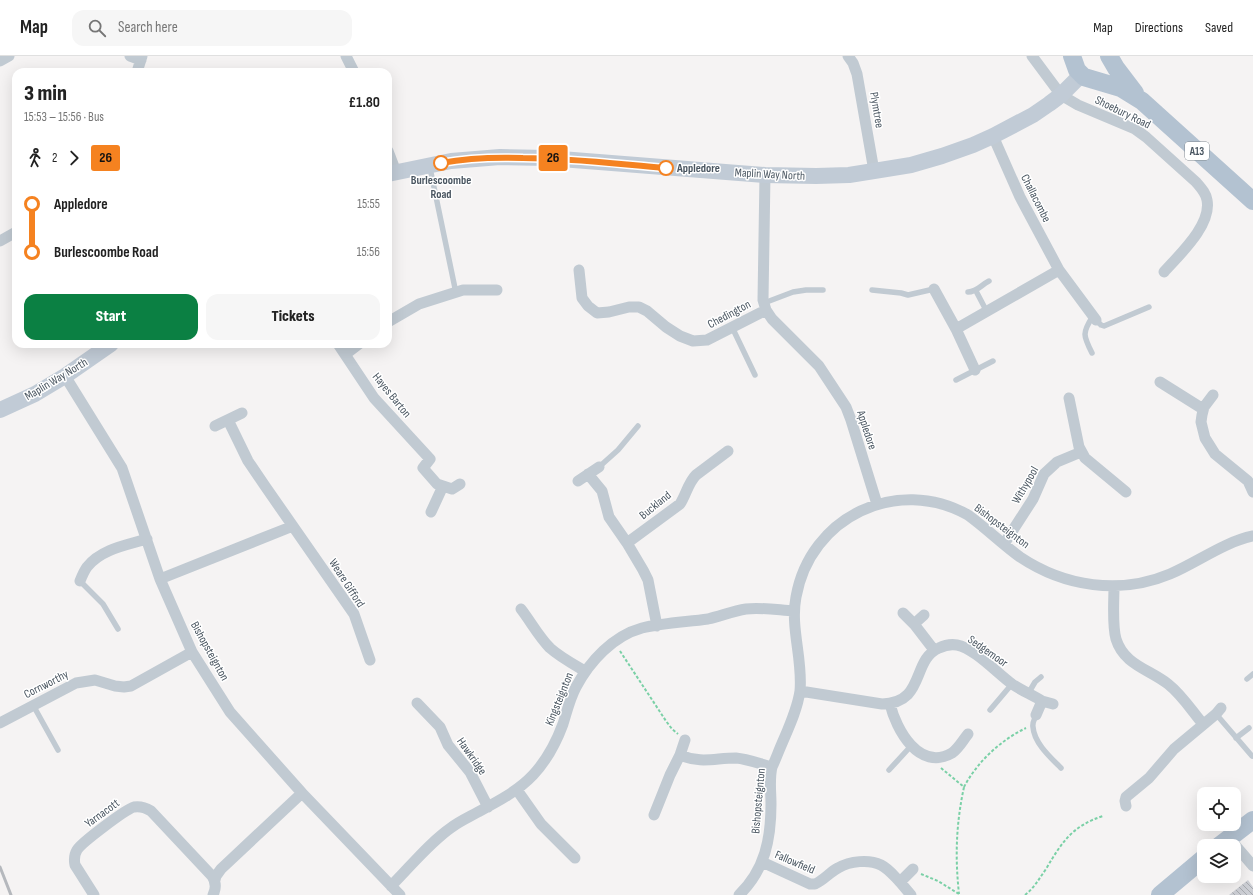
<!DOCTYPE html>
<meta charset="utf-8">
<style>
:root{--surface:#fff;--page:#f6f6f6;--text:#222;--muted:#767676;--line:#e0e0e0;--accent:#0b8043}
body{margin:0;font-family:"Sofia Sans Condensed",sans-serif;background:var(--page);color:var(--text);height:100vh;display:flex;flex-direction:column;font-size:15px;white-space:nowrap}
*{box-sizing:border-box;margin:0}
p{font-size:13px;color:var(--muted)}
.icon{flex:none;width:22px;height:22px;fill:none;stroke:currentColor;stroke-width:2;stroke-linecap:round;stroke-linejoin:round}
.map{position:relative;flex:1;overflow:hidden}
.sheet{position:absolute;left:12px;top:12px;width:380px;height:280px;display:flex;flex-direction:column;background:var(--surface);border-radius:12px;box-shadow:0 4px 16px #0002}
.sheet>*{flex:none}
.badge{padding:0 8px;border-radius:3px;font-size:14px;line-height:26px}
.tools{position:absolute;left:1197px;top:731px;display:grid;gap:8px}
.tools a{display:grid;place-items:center;width:44px;height:44px;border-radius:8px;background:var(--surface);box-shadow:0 4px 16px #0002;font-size:20px}
.map>.badge{position:absolute;translate:-50% -50%;box-shadow:0 0 0 2px #fff}
.legs{display:flex;align-items:center;gap:6px;height:44px;padding:0 12px;font-size:13px}
.legs p{margin-inline-start:auto}
.summary{display:flex;align-items:center;justify-content:space-between;height:68px;padding:0 12px}
h1{font-size:22px;font-weight:800;line-height:30px}
.button{display:flex;gap:8px;margin-top:auto;padding:8px 12px}
.button a{flex:1;height:46px;border-radius:12px;background:var(--accent);color:#fff;font-size:16px;font-weight:800;line-height:46px;text-align:center}
.button a+a{background:var(--page);color:var(--text)}
ul{padding:0 12px;list-style:none}
li{display:flex;align-items:center;gap:14px;height:48px;font-size:15px}
li i{display:grid;place-items:center;width:6px;height:100%;margin:0 5px;background:currentColor}
li i::after{content:'';width:10px;height:10px;margin:-5px;border:3px solid;border-radius:50%;background:var(--surface)}
li p{margin-inline-start:auto}
li:first-child i{background:linear-gradient(#0000 50%,currentColor 0)}
li:last-child i{background:linear-gradient(currentColor 50%,#0000 0)}
header{display:flex;align-items:center;gap:24px;box-sizing:border-box;height:56px;padding:0 20px;background:var(--surface);border-bottom:1px solid var(--line)}
header strong{font-size:19px}
nav{display:flex;gap:22px;margin-inline-start:auto;font-size:14px}
.search{width:280px;height:36px;background:var(--page);display:flex;align-items:center;gap:10px;box-sizing:border-box;padding:0 14px;border-radius:12px;color:var(--muted);font-size:15px}
.map>svg:first-child{display:block}
.building{fill:url(#building-back-hatch)}
.lines{fill:none;stroke-linecap:round;stroke-linejoin:round}
.path{stroke:#7ad0a6;stroke-width:2;stroke-dasharray:3 2;stroke-linecap:butt}
.lane{stroke:#c1cad2;stroke-width:5.5}
.street{stroke:#c1cad2;stroke-width:11}
.secondary{stroke:#c1cbd6;stroke-width:16}
.primary{stroke:#b3c2d1;stroke-width:18}
.rail{stroke:#b5b8bd;stroke-width:3}
.line-1-casing{stroke:#fff;stroke-width:9}
.line-1{stroke:#f58220;stroke-width:6}
.stop-1-dot{fill:#fff;stroke:#f58220;stroke-width:2}
.labels{text-anchor:middle;stroke-width:3;stroke-linejoin:round;paint-order:stroke}
.shield{fill:#fff;stroke:#808990;stroke-width:1}
.shield-label{font-size:11px;font-weight:bold;fill:#4a5661}
.street-label{font-size:12px;fill:#4a5661;stroke:#fff}
.stop-label{font-size:12px;font-weight:bold;fill:#4a5661;stroke:#fff;text-anchor:start}
</style>
<header>
<strong>Map</strong>
<div class="search"><svg class="icon" aria-label="search" viewBox="0 0 24 24"><circle cx="10" cy="10" r="6"/><path d="M15 15l6 6"/></svg>Search here</div>
<nav><a>Map</a><a>Directions</a><a>Saved</a></nav>
</header>
<div class="map">
<svg width="1253" height="839" viewBox="0 0 1253 839">
<defs>
<pattern id="building-back-hatch" width="6" height="6" patternUnits="userSpaceOnUse"><rect width="6" height="6" fill="#cdcfd5"/><path d="M-1 5l2 2M0 0l6 6M5-1l2 2" fill="none" stroke="#a8abb0"/></pattern>
</defs>
<rect width="100%" height="100%" fill="#f5f3f3"/>
<path class="building" d="M1248 824 1253 831V839H1229Z"/>
<g class="lines">
<path class="path" d="M620 595 666 665 672 673 678 678
M941 712 964 731C956 768 955 801 959 838
M964 731C977 706 1001 684 1026 672
M921 818 938 825 959 838
M1025 839C1034 832 1039 823 1046 813 1062 786 1072 770 1103 760"/>
<path class="lane" d="M430 112 456 237
M872 234 901 237 908 239 934 233
M976 235 987 256
M968 236C977 236 981 229 989 225
M764 247 793 236 806 234H823
M1096 264 1101 269 1104 270 1149 251
M732 271 755 319
M1092 297C1083 279 1082 277 1093 260
M956 324 993 305
M599 411 618 394 638 370
M80 525 103 548 118 573
M1247 623 1253 618
M1028 638 1035 626 1041 621
M33 649 58 694
M990 654 1012 628
M1216 658 1252 700
M1036 659C1035 662 1032 667 1033 671 1034 687 1051 702 1061 712
M1236 682 1249 672
M889 714 911 690"/>
<path class="street" d="M130 0 141 4
M346 0 354 16
M848 0 853 7 857 18 874 115
M1032 0 1061 39 1078 49 1135 73 1146 81 1196 126C1201 132 1206 137 1207 144 1212 169 1179 199 1164 216
M0 5 9 0
M137 16 142 0
M993 80 1020 141 1059 214 1096 264
M388 95 396 116
M765 119 763 244 766 254 772 263 819 310 846 351 851 364 877 448
M0 185 16 176
M579 214 582 242 588 250 597 257 609 256 629 251H639L647 255 666 271 680 280 693 285 707 284 766 254
M934 233 956 273 975 314
M388 266 419 248 463 234H497
M956 273 1059 214
M338 288 374 342 430 403 423 412 437 428 452 433 460 428
M346 298 359 288
M65 320 122 412 160 523 192 596 230 656 302 737 400 839
M1160 326 1203 353
M1213 339 1204 351 1202 359 1201 366 1205 382 1215 398 1248 425 1253 436
M1069 342 1079 391 1085 402 1126 436
M228 364 248 405 265 430 354 558 370 604
M215 370 242 357
M588 418 602 435 609 461 627 487 643 514 648 524 657 570
M578 425 599 411
M431 456 443 430
M627 487 680 448C686 439 688 427 696 419L728 395
M1004 488 1033 443 1044 418 1057 406 1081 396
M160 523 293 470
M80 525C82 520 84 515 87 511 101 493 127 489 147 483
M1114 530C1114 545 1112 569 1116 583 1124 609 1149 613 1168 628 1182 639 1192 655 1203 668
M521 553C531 566 539 581 550 592 560 601 573 608 585 615
M903 557 914 568 934 594
M914 568 924 559
M800 635 882 648C926 647 911 604 939 592 945 589 951 588 957 589 974 592 998 618 1012 628 1021 634 1032 639 1042 645
M417 647 440 671 448 689 470 716 488 751
M890 648C896 673 919 716 952 697 959 692 963 684 968 678
M1036 659 1042 645 1053 648
M0 667 76 627 95 624 115 630 124 631 131 630 192 596
M680 699C701 708 715 702 736 702 748 703 760 708 772 711
M517 734 541 768 575 802
M1126 750 1125 745 1126 741 1149 722 1174 693 1216 658 1221 652
M654 759 670 719 680 699 685 684
M1229 782 1253 810
M762 806 810 828H815C824 824 830 816 838 812 850 805 869 803 881 809 889 813 894 820 900 826L913 813
M215 824 216 820 221 813 302 737
M900 826 911 839
M391 830C411 810 429 787 452 771 460 765 469 761 478 756 497 746 518 735 533 719 547 704 556 687 563 668 567 655 570 642 576 631 590 605 613 580 642 572 663 567 686 566 708 563 721 560 733 555 746 553 761 551 778 554 794 555
M94 839 75 809C74 804 74 799 77 794 81 787 126 753 134 751 140 750 146 752 151 755L212 820C216 826 216 833 213 839
M739 839C765 814 771 783 771 748 771 736 769 723 772 711 774 707 776 702 778 697 786 677 797 656 800 635 803 603 790 572 796 541 810 461 897 419 968 459 986 472 1002 488 1020 501 1065 531 1120 539 1170 518 1198 506 1224 486 1253 480"/>
<path class="secondary" d="M388 118 451 105 500 101 548 102 765 119 816 120 849 119 874 115 911 109 942 100 973 89 993 80 1033 59 1049 48 1061 39 1081 19
M0 354 35 338 65 320 111 288"/>
<path class="primary" d="M1072 0 1077 14 1084 21 1121 32 1142 45 1253 145
M1109 0 1116 12 1135 37
M1219 790 1253 764
M1160 839 1204 802"/>
<path class="rail" d="M0 811 11 839"/>
</g>
<g class="lines">
<defs>
<path id="line-1" d="M441 107C468 102 495 101 523 102 570 102 618 108 666 112"/>
</defs>
<use href="#line-1" class="line-1-casing"/>
<use href="#line-1" class="line-1"/>
</g>
<g class="stop-1-dot">
<circle cx="441" cy="107" r="7"/>
<circle cx="666" cy="112" r="7"/>
</g>
<g class="labels">
<rect class="shield" x="1185" y="86" width="24" height="18" rx="3"/>
<g class="shield-label">
<text x="1197" y="99">A13</text>
</g>
<g class="street-label">
<text transform="translate(877 54) rotate(80)" y="4">Plymtree</text>
<text transform="translate(1123 56) rotate(26)" y="4">Shoebury Road</text>
<text transform="translate(770 118) rotate(3)" y="4">Maplin Way North</text>
<text transform="translate(1036 142) rotate(63)" y="4">Challacombe</text>
<text transform="translate(729 258) rotate(-28)" y="4">Chedington</text>
<text transform="translate(56 323) rotate(-31)" y="4">Maplin Way North</text>
<text transform="translate(392 339) rotate(51)" y="4">Hayes Barton</text>
<text transform="translate(867 374) rotate(72)" y="4">Appledore</text>
<text transform="translate(1025 429) rotate(-60)" y="4">Withypool</text>
<text transform="translate(655 449) rotate(-39)" y="4">Buckland</text>
<text transform="translate(1002 470) rotate(37)" y="4">Bishopsteignton</text>
<text transform="translate(347 527) rotate(57)" y="4">Weare Gifford</text>
<text transform="translate(210 595) rotate(61)" y="4">Bishopsteignton</text>
<text transform="translate(988 595) rotate(35)" y="4">Sedgemoor</text>
<text transform="translate(46 628) rotate(-27)" y="4">Cornworthy</text>
<text transform="translate(559 643) rotate(-68)" y="4">Kingsteignton</text>
<text transform="translate(472 700) rotate(55)" y="4">Hawkridge</text>
<text transform="translate(758 745) rotate(-85)" y="4">Bishopsteignton</text>
<text transform="translate(102 757) rotate(-36)" y="4">Yarnacott</text>
<text transform="translate(795 806) rotate(23)" y="4">Fallowfield</text>
</g>
<g class="stop-label">
<text x="677" y="116">Appledore</text>
<text x="441" y="128" text-anchor="middle">Burlescoombe<tspan x="441" dy="14">Road</tspan></text>
</g>
</g>
</svg>
<div class="tools">
<a><svg class="icon" aria-label="locate" viewBox="0 0 24 24"><circle cx="12" cy="12" r="6"/><path d="M12 2v4M12 18v4M2 12h4M18 12h4"/></svg></a>
<a><svg class="icon" aria-label="layers" viewBox="0 0 24 24"><path d="M12 4l9 5-9 5-9-5zM3 14l9 5 9-5"/></svg></a>
</div>
<b class="badge" style="left:553px;top:102px;background:#f58220;color:#111">26</b>
<section class="sheet">
<div class="summary"><div><h1>3 min</h1><p>15:53 – 15:56 · Bus</p></div><b>£1.80</b></div>
<div class="legs"><svg class="icon" aria-label="walk" viewBox="0 0 24 24"><circle cx="13" cy="4" r="2"/><path d="M13 8l-2 6 4 7M11 14l-3 7M7 12l3-4h3l4 4"/></svg>2<svg class="icon" aria-label="forward" viewBox="0 0 24 24"><path d="M9 5l7 7-7 7"/></svg><b class="badge" style="background:#f58220;color:#111">26</b></div>
<ul>
<li><i style="color:#f58220"></i><b>Appledore</b><p>15:55</p></li>
<li><i style="color:#f58220"></i><b>Burlescoombe Road</b><p>15:56</p></li>
</ul>
<div class="button"><a>Start</a><a>Tickets</a></div>
</section>
</div>
